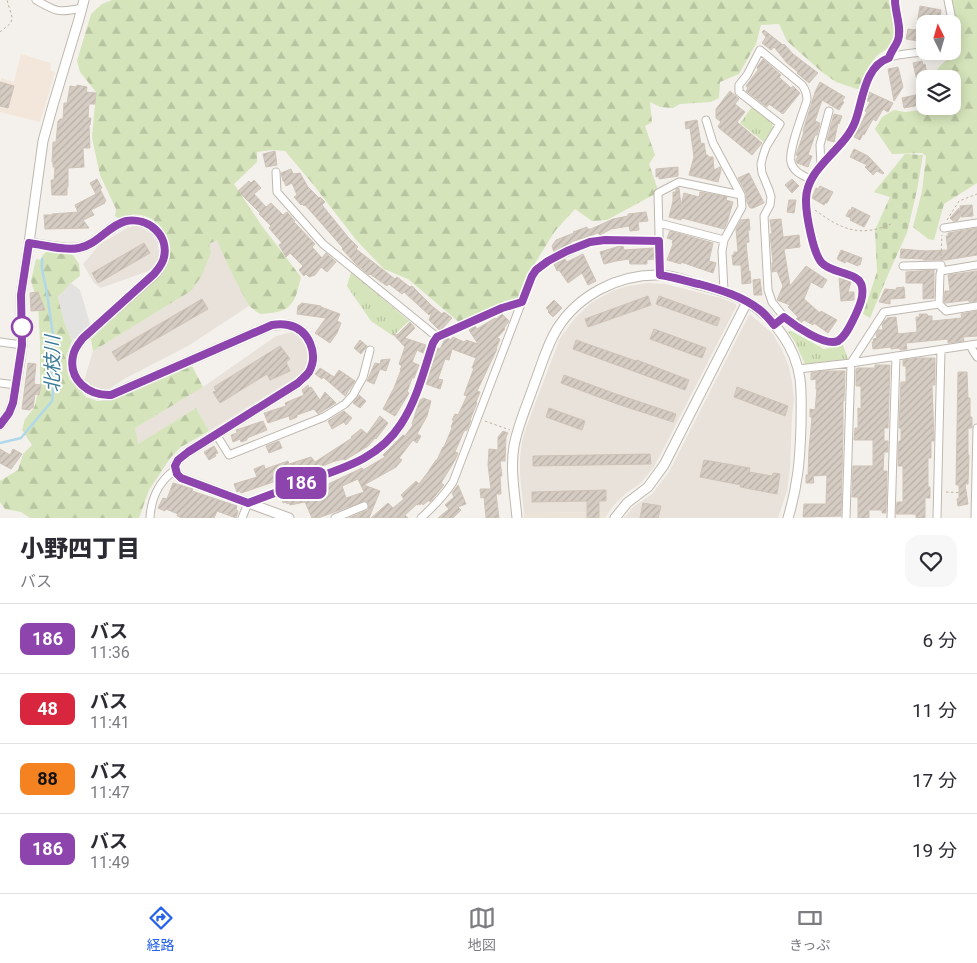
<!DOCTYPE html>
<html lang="ja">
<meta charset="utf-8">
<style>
:root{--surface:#fff;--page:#f7f7f7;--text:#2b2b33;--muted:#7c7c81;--line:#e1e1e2;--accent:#2563eb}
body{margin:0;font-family:Roboto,"Noto Sans JP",sans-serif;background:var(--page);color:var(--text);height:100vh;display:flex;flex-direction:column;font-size:19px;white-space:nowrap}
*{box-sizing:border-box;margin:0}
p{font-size:16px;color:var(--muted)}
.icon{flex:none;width:28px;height:28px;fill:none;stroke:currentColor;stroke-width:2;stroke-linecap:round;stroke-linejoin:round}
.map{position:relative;height:518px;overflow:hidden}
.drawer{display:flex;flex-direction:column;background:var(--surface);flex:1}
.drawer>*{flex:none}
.badge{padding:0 10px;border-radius:8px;font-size:18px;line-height:32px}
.needle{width:32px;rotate:355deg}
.fabs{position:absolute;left:916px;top:15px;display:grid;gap:10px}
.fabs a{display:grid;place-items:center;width:45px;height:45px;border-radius:10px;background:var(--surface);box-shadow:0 2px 12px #0003;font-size:25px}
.map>.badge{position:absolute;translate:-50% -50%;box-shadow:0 0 0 2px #fff}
.round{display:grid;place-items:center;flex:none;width:52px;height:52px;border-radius:15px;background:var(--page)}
.head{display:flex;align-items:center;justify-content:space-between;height:85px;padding:0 20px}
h1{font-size:24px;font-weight:800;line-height:38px}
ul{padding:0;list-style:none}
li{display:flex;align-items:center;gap:15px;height:70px;padding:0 20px;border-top:1px solid var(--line)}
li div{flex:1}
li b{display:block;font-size:19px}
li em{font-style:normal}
li .badge{min-width:55px;font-weight:700;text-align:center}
.tab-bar{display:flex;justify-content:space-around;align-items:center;height:70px;border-top:1px solid var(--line);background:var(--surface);font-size:14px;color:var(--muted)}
.tab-bar a{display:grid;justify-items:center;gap:2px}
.tab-bar .selected{color:var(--accent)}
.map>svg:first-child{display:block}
.residential{fill:#e8e2db}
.commercial{fill:#f3e6da}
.education{fill:#ece4d8}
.grass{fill:url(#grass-tufts)}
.forest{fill:url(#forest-firs)}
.cemetery{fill:url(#cemetery-stones)}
.parking{fill:#e4e2e0}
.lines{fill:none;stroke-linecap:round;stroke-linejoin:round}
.stream{stroke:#b0d8e9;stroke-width:2.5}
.building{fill:url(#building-hatch);stroke:#cfc3b7;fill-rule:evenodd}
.minor-casing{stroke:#bfb8af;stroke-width:9}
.tertiary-casing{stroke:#bfb8af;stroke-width:11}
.path{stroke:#bfb2a2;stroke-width:1;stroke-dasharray:2.5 2.5;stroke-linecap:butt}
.minor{stroke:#fff;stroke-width:7}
.tertiary{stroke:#fff;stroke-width:9}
.line-casing{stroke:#fff;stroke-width:11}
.line{stroke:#8e44ad;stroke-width:8}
.stop-dot{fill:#fff;stroke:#8e44ad;stroke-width:2.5}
.labels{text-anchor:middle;stroke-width:4;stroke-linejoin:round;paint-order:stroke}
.water-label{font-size:19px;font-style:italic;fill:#3a7b9a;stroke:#fff}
</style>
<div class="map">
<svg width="977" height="518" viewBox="0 0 977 518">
<defs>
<pattern id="grass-tufts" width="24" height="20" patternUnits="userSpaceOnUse" patternTransform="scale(1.25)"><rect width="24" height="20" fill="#d5e4ba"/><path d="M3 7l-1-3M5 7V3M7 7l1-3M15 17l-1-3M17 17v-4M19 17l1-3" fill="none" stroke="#b8c5a1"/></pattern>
<pattern id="forest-firs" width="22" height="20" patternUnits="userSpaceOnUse" patternTransform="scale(1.25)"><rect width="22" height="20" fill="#d5e4ba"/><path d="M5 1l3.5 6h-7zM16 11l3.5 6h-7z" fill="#b8c5a1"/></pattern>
<pattern id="cemetery-stones" width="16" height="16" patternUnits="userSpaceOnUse" patternTransform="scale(1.25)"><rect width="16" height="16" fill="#d5e4ba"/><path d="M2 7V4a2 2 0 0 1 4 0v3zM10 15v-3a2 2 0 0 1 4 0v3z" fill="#b8c5a1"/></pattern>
<pattern id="building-hatch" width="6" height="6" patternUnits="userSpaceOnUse" patternTransform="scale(1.25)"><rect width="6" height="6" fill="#d5ccc3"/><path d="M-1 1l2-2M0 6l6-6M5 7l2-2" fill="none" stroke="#b8b0a8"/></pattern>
</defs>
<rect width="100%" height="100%" fill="#f4f1ec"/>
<path class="residential" d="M133 226 141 227 152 235 157 242 159 252 158 261 151 270 101 288 94 283 83 264 100 244 127 228Z
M218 240 231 272 249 306 188 346 124 379 109 389H102L94 387 84 381 93 351 191 291 208 244Z
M648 283 665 284 721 298 736 304V307L667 442 654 467 641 483 625 494 615 504 609 512 524 513 520 475V458L522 441 527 425 560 338 576 317 591 303 612 291 628 286Z
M750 315H751L773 334 783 352 789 367 792 381 794 400 792 417 790 469 787 491 778 518H624L633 507 652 494 669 472 748 317Z
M292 332 301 339 306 348 308 355 307 364 301 373 293 379 209 431 196 408 138 444 134 428 203 387 276 336Z"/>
<path class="commercial" d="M21 54 51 63 50 70 55 72 40 122 0 112 1 78 14 82Z"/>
<path class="education" d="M609 512 605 518H524V513Z"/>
<path class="grass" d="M752 107 772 122 773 128 765 143 740 123Z
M351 272 409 321 393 336 371 321 347 286Z
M791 331 824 349 843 345 848 359 805 364 795 342 788 332Z"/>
<path class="forest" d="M112 0H889C891 12 898 27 894 39 892 49 880 51 875 58 867 67 864 78 860 90L836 82 822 72 787 41 779 24 761 25 756 44 739 74 720 82 719 98 711 102 680 104 673 108 660 107 650 102 652 122 645 126 655 155 649 164 657 187 655 194 607 220 592 221 575 209 555 231 530 271 520 297 460 323 408 279 384 269 357 241 312 183 285 151 272 150 257 152V162L234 184 262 226 301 277C294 307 291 312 260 314L249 306 231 272 217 240 209 244 211 252 202 275 191 291 93 351 91 339 162 274C166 267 170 260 170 252 171 247 169 242 167 237 158 216 137 210 118 218L115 216 116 209 100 175 92 138 96 92 80 72 77 61 91 14 102 4Z
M952 0H977V183L944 204 934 240 928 239 913 227 922 191 926 156 922 153 892 154 875 129 882 117 894 110 905 112 931 109 935 106H952V79H936C934 69 942 64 949 58V51H952L953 25 955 15Z
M47 251 73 255 79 264 80 276 71 283 58 297 64 321 72 341 66 356 67 371 70 380 86 397 97 401 114 400 192 366 203 387 135 428 138 444 196 408 209 431 181 447 171 457 149 490 139 518H30L21 512 5 509 0 502V481L18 470 23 454 32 445 22 430 25 419 34 408 40 386V341L38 304 31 281 36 259 41 260 42 256Z"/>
<path class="cemetery" d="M905 154 923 155 917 190 907 233 890 270 870 318 863 314 877 272 875 230 890 197 874 192Z"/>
<path class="parking" d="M71 283 80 290 90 324 72 341 64 321 58 297Z"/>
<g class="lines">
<path class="stream" d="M0 443 21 438 52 401 54 385 48 360 53 335 47 293 42 269V259"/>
</g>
<path class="building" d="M920 6 941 10 940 19 929 17 928 23 925 22V39L924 42 906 39 908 29 916 30Z
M764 30 783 45 784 44 793 54 818 73 809 83 797 73 798 72 787 63 774 47 771 50 762 43 766 37 762 32Z
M763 59 781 75 779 77 791 88 793 86 800 93 783 114 769 104 767 107 746 91 748 88 746 86 758 70 757 67Z
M922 61 923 65 925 64 928 79H925V104L904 108 902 98 920 94 913 63Z
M898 67 903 87 894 101 888 69Z
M0 82 14 86 8 108 0 106Z
M820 82 845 97 842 101 844 102 839 110 822 100 815 121 820 123 817 135H815L808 155 812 156 808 167 797 163 796 160 798 156 796 155 804 132 803 131 815 92Z
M77 85 87 87 86 92 96 93 95 104H89L88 118H91L90 125H89L90 148H83L84 167 68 168V187H67V195H52L51 180H54L55 167H53V162H52L53 142H56L58 121H59L60 119H63L64 103H67L70 86 76 87Z
M730 91 739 99 735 104 745 112 737 122 762 143 752 155 719 128 718 126 721 122 716 118V109Z
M869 92 893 103 888 112 883 109 876 121 873 119 864 135 863 134 860 140 854 137 867 112 865 111 870 102 867 101Z
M834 114 842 116 839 124 838 123 834 142 827 140Z
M697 120 701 144 704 143 706 155H708V157H713L714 170 720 167 721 170 718 182 689 175 694 157 690 128 686 129 685 122Z
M854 149 868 156 884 173 883 174 877 171 873 175 865 167 867 165 850 157Z
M275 151 277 165 266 167 263 154Z
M678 167V176L659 179V176L656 177V169Z
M291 169 293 174 300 173 308 187 319 198 320 197 325 202 322 205 348 237 358 247 356 249 395 279 397 277 410 287 412 286 432 306 442 314 444 312 452 318 442 329 439 330 429 320 432 312 429 315 404 292 402 294 389 284 387 286 370 274 369 275 356 264 342 249 343 248 322 224 305 205 304 206 302 204 301 205 294 197 297 195 292 183 286 186 284 181H283L281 173Z
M749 173 764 203 753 208H750L747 202 746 193 738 178Z
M97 179 102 188 100 189 106 201 104 202 105 203 91 210 94 215 83 220 89 228 45 229 44 215H52V214L78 212 75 205 96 194 90 183Z
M792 179 799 186 792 193 785 185Z
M254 180 261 188 254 194 266 207 271 203 283 215 287 212 295 221 294 222 315 244 312 247 322 258 326 253 336 262 327 272 321 267 315 275 309 277 306 274 304 276 299 270 303 266 290 253 286 257 279 245 282 243 269 228 271 226 259 214 260 213 238 191 249 181 251 183Z
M820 186 833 192 827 203H825L824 205 812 198 816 188 818 189Z
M679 188 681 205 684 193 699 197 700 192 727 197 726 200 733 202 727 223 724 229 682 218 681 220 669 217 673 201V192H676V189Z
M789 200H796L794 213 787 212Z
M972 205 973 216 961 217 960 206Z
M852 207 870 216 864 227 850 220 851 218 846 216 849 210H851Z
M959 208 960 217 957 221H953L950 218Z
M646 212 648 221 638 222 639 230 630 231 629 226 611 229 600 235 598 233 571 242V243L568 244V246L554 252 552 246 556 240 574 233 573 232 587 227V229H591L613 219 628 216V214Z
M749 219 750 230H748L749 242 746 243 749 272 750 271 751 283 742 284 741 265H733L732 255H734V252H738L736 229 741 220Z
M781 219 783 237 799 235 800 247 784 249 790 286 806 266 827 280 822 288 811 282 804 299 820 313 821 311 837 320 828 333 814 323 813 325 804 320 801 323 798 321 796 319 798 317 788 307 790 305 777 300 783 286 777 271 772 272V263L773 262 770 234H772L770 220Z
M977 228V255L946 260H923V259L900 258 901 249 926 251 948 250 946 236H948V233Z
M670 231 713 243 709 261 716 263 713 273 681 262V264L667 260 673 244 672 243 673 240 667 238Z
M144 243 150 253 98 283 92 273Z
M620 246H623L624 250 654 248V259L647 260V264H630L629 259 616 261 604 264 600 252Z
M841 250 862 258 860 265 858 264V266L846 261 845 263 837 259Z
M583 254 596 281 588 285 582 273 568 283 559 270 557 271 554 264 565 259 567 262Z
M934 270V298L923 299V283H906V272Z
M977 271V301L969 302V300L946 303 944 302 945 291H950L948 275Z
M839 278 851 282 848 292H854V300L841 301Z
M760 279 762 295H754L753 280Z
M904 287 905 298 890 299V304L879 302 885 289 897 290 896 288Z
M38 292 45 310 31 311 30 293Z
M648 296 651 305 588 327 585 319Z
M659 296 720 318 717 326 656 304Z
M202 299 208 309 118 361 112 352Z
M554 300 562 308 553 317 548 312 549 311 546 308Z
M302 303 321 306V307L340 314 337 321 341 323 337 333 330 343 315 333 326 318 297 314 298 306Z
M977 311V336L963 337 964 341 948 343V339L906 343 907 349 900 350V348L891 349V347L873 349 872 342H874L873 339 877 338 876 334 878 330H883L882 324 885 320H887V318L896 317 898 334 917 332 916 317H920L919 314H927L928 316H932V321L962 318 961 314Z
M502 314 509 321 504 328 505 329 497 338 500 339 496 349H497L477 391 480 392 476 402 477 403 470 420H471L467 430 464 431 455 452 458 453 455 460 441 483 444 485 430 502 429 500 423 505 422 503 420 505 419 504 417 505V504L405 515 408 518H371L388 503 393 508 404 499 401 495 416 481 419 484 428 472 436 460H437L443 447H444L452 428 451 427 454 420H452L455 414 458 415 467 396 464 395 474 368H472L476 358 452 349 449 360 445 359 438 379 443 380 440 389 426 384 438 348 440 349 445 339 447 338 451 340 453 337 464 342 466 340 478 344 469 330 475 326 477 329 495 318 496 319Z
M410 322 415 328 405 338 426 345 423 353 417 350 412 362 419 365 414 378H412L407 392 409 393 395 416 383 409 394 388 401 370H400L402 366 399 364 405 347 392 333 397 335Z
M654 329 706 348 702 358 650 339Z
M360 340 367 346 361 354 354 348Z
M576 340 636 361 637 360 689 380 685 390 573 349Z
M280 346 290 359 286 362 290 371 270 380 267 374 220 403 213 392 216 391 214 387Z
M919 358H935V385H932L934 441H931V458H928V487H930V498H925V518H916V514H896L897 502H903V466H898V456L899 441H901V428H899L901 382H906V366H903V360Z
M390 359 386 371 380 369 374 384 367 381 375 363 380 364 381 360Z
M28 363 36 364 34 384 41 385 39 395 35 394 33 408H31L30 410 22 409Z
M875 365H890L888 428H884V441H888V452H884L883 471H887L886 513H882V510H869V518H858V497H852L853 466H873V440H854L855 428H858V408L861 409V386H856V370L857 368H875Z
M320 368 334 377 339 370 355 381 345 396 323 377 322 379 315 374Z
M823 371H845L844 401H843V432L841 516 803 517 804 504H826L827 475 813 476 814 483H806V475H808L809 449 812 417H810V409L815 410 817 389H816V379L811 380V373Z
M958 372H967L968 398H970V417H972V428H968V455H969L968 484H965L968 504 958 506 957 499 959 498V485H956Z
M564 375 616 394 676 414 673 422 620 405 561 383Z
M308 385 309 388 311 387 320 400 325 392 336 403 318 414 314 409 297 415V417L290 420 289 416 268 423 264 413 286 406 285 403 304 395 302 390Z
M737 387 788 406 785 416 734 397Z
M359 395 366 401 360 408 353 403Z
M423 398 431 401 427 416 417 434 421 436 417 443 413 440 399 458 402 460 396 467 364 485 380 491 369 518H349L368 510 369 504 365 501 318 518H312L305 502 290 505 289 503 287 504 286 502 283 503 281 496 296 491 298 496 322 487 362 468 363 470 385 457 383 455 403 435 405 436 413 425 412 424 420 399 422 400ZM358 479 364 492 346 498 342 486Z
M549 408 585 421 582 430 546 417Z
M344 411 352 418 346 425 344 422 332 429 328 421Z
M380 416 388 423 376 439 375 438 368 446 345 460 344 459 335 461 299 475 300 478 287 483 285 478 241 493 240 491 237 492 234 484 257 477 254 469 264 465 265 469 288 461 289 464 311 457 315 462 352 438 351 437 361 429 367 434Z
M263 421 267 430 247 438V440L241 442 240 439 233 442 231 435 237 433 236 430Z
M503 431 508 433 506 437 505 461H500L502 476H500L501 494H496L499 518H486L484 497 481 498 480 489H491L488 465 489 449 498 450V437Z
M279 441 282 448 269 453 266 446Z
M214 446 218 453 215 454 216 456 209 460 204 452Z
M0 449 10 455 13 449 22 454 11 469 0 463Z
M650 454 651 464 533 466V456Z
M704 460 750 468 749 472 772 476 773 473 780 474 777 494 740 487 741 485 700 477Z
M173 483 193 489 192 491 237 506 236 510 238 511 236 518 217 511 214 518H183L177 516 178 514 166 509 165 511 158 508 163 498 167 499Z
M458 485 466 504 458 507 461 510 453 518H438L449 509 445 505 454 497 452 493Z
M606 490V501H599V518H587V501L532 502V492Z
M643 503 661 506 658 518H640Z"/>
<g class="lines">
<defs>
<path id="minor" d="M36 0C56 12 59 13 82 8
M948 0 951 15 949 24
M889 58C891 51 896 46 898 40 902 28 895 13 895 0
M706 120 713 143 741 195
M821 166 820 145 829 111
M276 172 277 192 323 244 437 337
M659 223 724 240
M944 228 977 223
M977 265 941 271 940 274 939 304 946 311 977 306
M903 266 941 265V271
M660 275 658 193 679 182 741 195 742 207 724 240 722 251 724 291
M784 317 772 302 768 290 764 216 770 205 771 197 769 190 762 173 761 164 763 156 766 147 780 124 739 92V85L747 75 760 50 802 85C806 90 807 94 807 100 803 113 788 151 791 162 793 172 804 176 812 180
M774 325 784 317C794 325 825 347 838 340 847 336 852 324 855 316 859 307 864 296 862 287 859 269 825 277 816 253 812 245 812 236 810 227 805 201 803 189 820 167 831 152 845 142 854 125 863 105 862 78 879 63 890 53 913 54 927 51
M0 342 22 345
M971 345 972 349 977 357
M798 369 851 363 977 344
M0 383 16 385
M216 434 229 455 324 417 345 404 353 395 363 377 370 350
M150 518C151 499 159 481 175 470
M242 518 248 503 362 460C372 454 382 447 390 439 414 416 423 374 433 343L437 337 502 308 522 303
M335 518 364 506
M421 518C433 507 444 496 453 482L532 275 536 270 548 261 590 242 605 240 659 241
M846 518 851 363 884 312 939 304
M891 518 896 356
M937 518 941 350
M975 518 977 428"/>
<path id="tertiary" d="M29 243C45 245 64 250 79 248 97 245 109 225 126 221 147 217 169 235 164 257 163 264 158 269 155 274L83 338C79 343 74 349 73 356 68 380 89 396 111 395L272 325C278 325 283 324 288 325 309 329 319 354 309 372 306 376 302 379 298 383L188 452 178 460 175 466 177 474 181 478 289 518
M0 425 9 413 13 403 20 360 22 345 21 295 29 243 43 141 53 105 79 19 84 0
M517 518C515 495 510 469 514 446 518 424 528 403 535 382 542 364 547 345 557 329 578 295 619 274 659 275 673 275 687 281 700 285 716 289 731 293 746 301 774 317 796 348 800 379 802 395 801 410 801 425 800 459 798 485 788 518
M615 518 627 503 648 487 664 465 747 302"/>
</defs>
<use href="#minor" class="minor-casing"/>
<use href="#tertiary" class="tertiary-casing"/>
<path class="path" d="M0 32 11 23 12 17 7 0
M815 210C842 230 861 238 893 223
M947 220 959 201 977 194
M941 256 942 235
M485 421 510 430
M946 492 967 493"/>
<use href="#minor" class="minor"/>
<use href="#tertiary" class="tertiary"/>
</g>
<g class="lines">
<defs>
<path id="line" d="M0 425 9 413 13 403 16 384 22 345 21 295 29 243C45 245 64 251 79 248 97 245 109 225 126 221 148 217 169 235 164 257 163 264 158 269 154 274L83 338C79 343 74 349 73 356 68 380 89 396 111 395L272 325C278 324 283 324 288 325 309 329 319 354 309 372 306 376 302 379 298 383L188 452 178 460 175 466 177 474 181 478 248 503C269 495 291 487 312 479 347 467 380 457 401 424 417 400 424 370 433 343L437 337 502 308 522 302 532 276 536 270 548 261 567 251 590 242 605 240 659 241 660 275C673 277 686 281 699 284 721 290 742 296 760 310 765 314 770 320 774 325L784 317C794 325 825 347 838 341 846 336 851 324 855 316 859 307 864 297 862 287 860 272 832 274 822 263 813 254 806 214 806 201 805 168 844 151 855 122 863 101 864 66 889 58 891 51 896 46 898 40 902 28 895 13 895 0"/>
</defs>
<use href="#line" class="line-casing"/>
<use href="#line" class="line"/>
</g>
<circle class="stop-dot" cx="22" cy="327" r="10"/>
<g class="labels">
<g class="water-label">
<text transform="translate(52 364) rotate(-90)" y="7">北枝川</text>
</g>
</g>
</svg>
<div class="fabs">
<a><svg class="needle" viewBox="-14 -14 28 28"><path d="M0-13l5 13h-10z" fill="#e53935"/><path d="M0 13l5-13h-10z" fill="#7c7c81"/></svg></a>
<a><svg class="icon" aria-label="layers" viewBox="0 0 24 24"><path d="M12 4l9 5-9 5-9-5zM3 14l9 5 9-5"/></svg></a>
</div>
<b class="badge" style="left:301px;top:483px;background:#8e44ad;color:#fff">186</b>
</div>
<section class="drawer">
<div class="head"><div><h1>小野四丁目</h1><p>バス</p></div><a class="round"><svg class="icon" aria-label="heart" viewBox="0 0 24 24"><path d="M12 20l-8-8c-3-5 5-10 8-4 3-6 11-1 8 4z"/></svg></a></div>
<ul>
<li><span class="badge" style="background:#8e44ad;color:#fff">186</span><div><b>バス</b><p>11:36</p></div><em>6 分</em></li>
<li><span class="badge" style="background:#d7263d;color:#fff">48</span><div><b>バス</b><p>11:41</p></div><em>11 分</em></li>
<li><span class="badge" style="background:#f58220;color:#111">88</span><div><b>バス</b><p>11:47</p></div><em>17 分</em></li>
<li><span class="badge" style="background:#8e44ad;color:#fff">186</span><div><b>バス</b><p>11:49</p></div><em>19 分</em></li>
</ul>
</section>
<nav class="tab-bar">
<a class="selected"><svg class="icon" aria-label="directions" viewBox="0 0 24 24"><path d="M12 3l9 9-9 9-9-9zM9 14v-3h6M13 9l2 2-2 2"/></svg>経路</a>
<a><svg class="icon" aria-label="map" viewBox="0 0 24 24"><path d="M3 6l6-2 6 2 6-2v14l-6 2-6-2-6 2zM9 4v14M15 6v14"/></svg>地図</a>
<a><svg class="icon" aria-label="tickets" viewBox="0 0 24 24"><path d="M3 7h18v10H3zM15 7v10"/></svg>きっぷ</a>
</nav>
